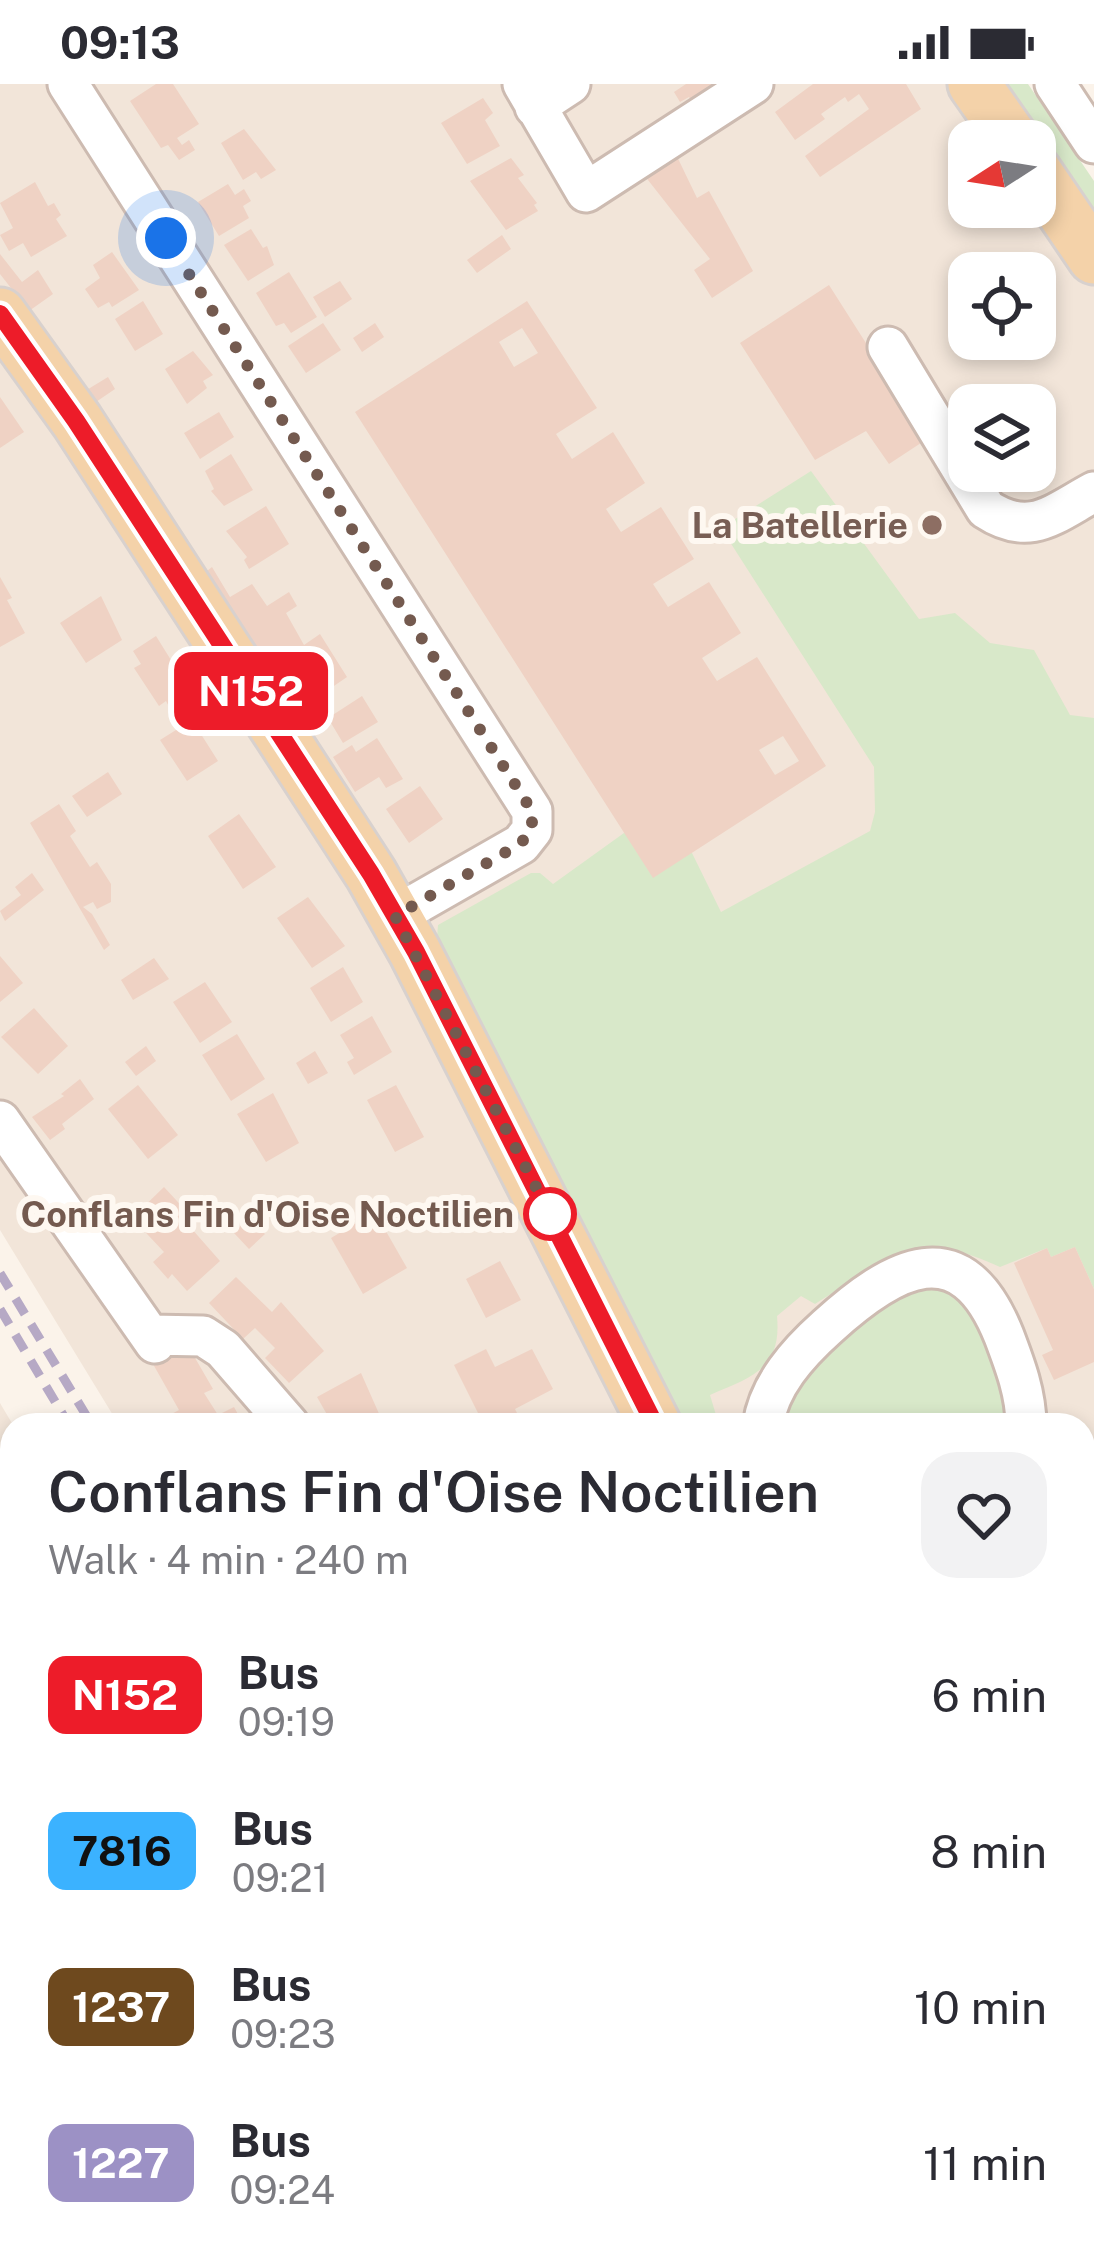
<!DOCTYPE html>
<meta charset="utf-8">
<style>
:root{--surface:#fff;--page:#f2f2f3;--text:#2b2b33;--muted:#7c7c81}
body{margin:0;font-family:"Public Sans",sans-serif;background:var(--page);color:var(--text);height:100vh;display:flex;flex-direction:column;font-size:45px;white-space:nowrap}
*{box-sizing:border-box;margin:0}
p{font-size:39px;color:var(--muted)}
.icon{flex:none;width:66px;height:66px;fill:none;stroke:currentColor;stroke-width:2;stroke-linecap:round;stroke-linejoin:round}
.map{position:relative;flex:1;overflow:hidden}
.drawer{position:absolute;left:0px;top:1329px;width:1095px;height:855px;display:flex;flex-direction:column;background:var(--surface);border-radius:36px 36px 0 0;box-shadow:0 6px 18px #0003}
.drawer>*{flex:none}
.badge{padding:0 24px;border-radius:18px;font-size:42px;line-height:78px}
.needle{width:78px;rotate:258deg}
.controls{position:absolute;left:948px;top:36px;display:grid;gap:24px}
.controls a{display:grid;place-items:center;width:108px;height:108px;border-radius:24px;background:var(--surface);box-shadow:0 6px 18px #0003;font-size:60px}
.you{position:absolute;width:60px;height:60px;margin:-30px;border:9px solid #fff;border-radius:50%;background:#1a73e8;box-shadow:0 0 0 18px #1a73e833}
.map>.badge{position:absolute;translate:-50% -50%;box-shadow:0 0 0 6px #fff}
.round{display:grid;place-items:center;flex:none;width:126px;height:126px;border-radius:36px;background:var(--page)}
.summary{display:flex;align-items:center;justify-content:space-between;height:204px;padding:0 48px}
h1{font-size:57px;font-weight:600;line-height:90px}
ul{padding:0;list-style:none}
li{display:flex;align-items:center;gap:36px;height:156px;padding:0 48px}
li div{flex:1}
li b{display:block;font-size:45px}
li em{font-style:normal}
li .badge{min-width:132px;font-weight:700;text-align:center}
.status{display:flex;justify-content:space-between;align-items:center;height:84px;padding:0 60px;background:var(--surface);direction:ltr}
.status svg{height:33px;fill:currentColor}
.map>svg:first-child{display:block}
.residential{fill:#f2e5d9;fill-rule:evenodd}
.green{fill:#d8e8c9}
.building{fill:#efd2c4;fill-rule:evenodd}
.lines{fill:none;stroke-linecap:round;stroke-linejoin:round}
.minor-casing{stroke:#cdbbb1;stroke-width:45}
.major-casing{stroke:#d8d1ce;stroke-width:57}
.path{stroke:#d4b5a7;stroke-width:6;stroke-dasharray:3 9;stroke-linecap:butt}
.minor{stroke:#fff;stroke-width:39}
.major{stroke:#f4d2a9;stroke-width:51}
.rail{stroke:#b6a9c5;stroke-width:9;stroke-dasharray:18 12;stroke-linecap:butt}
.path-bridge{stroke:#d4b5a7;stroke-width:6;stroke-dasharray:3 9;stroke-linecap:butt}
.line-casing{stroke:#fff;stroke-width:27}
.line{stroke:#ed1c29;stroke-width:18}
.walk{stroke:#745a4f;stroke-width:12;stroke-dasharray:0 21.6}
.education-dot{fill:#8d6e63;stroke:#fef8f1;stroke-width:4.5}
.stop-dot{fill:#fff;stroke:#ed1c29;stroke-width:6}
.labels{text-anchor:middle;stroke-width:12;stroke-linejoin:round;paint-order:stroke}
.education-label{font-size:36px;font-weight:bold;fill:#785e54;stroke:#fef8f1;text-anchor:end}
.stop-label{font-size:36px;font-weight:bold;fill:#745a4f;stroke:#fef8f1;text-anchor:end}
</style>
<div class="status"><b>09:13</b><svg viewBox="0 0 49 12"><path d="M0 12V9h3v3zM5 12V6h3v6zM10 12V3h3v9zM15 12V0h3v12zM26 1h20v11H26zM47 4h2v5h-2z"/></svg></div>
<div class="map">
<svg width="1094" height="2183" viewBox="0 0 1094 2183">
<rect width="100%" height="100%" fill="#fbf3ea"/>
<path class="residential" d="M0 0H1002L1094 132V2183H509L506 2172H1083V1341H119L0 1146ZM969 57H1035V123H969ZM969 189H1035V255H969ZM969 321H1035V387H969Z
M0 1319 13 1341 12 2172H402L406 2183H0Z"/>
<path class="green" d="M1002 0H1028L1094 97V132Z
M811 387 919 535 955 529 990 559 1034 566 1070 631 1094 634V1205L1075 1163 1051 1173 1047 1164 1000 1183C984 1176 964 1167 946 1166 907 1164 848 1199 815 1220L801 1212 777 1232C782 1285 752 1293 710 1311L719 1341H680L665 1300 454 889 437 854 438 841 531 789H540L553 800 624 749 692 769 721 828 870 747 875 728 874 683 721 444Z
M935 1200 980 1227 1009 1304V1341H791L789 1329 796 1303 870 1216Z
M585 2172H755L758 2183H589Z"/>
<path class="building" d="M156 0H173L199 40 177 54 182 61 189 56 195 66 179 76 168 61 161 64 130 17Z
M686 0H727L698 27 689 13 680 18 674 8Z
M813 0H906L921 25 820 93 805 72 869 25 859 10 848 18 845 13 821 30 825 35 795 56 775 28Z
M483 14 493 29 485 36 500 62 467 80 441 39Z
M244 45 276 86 261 95 256 88 243 96 221 59Z
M670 58 697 114 709 107 753 187 712 214 694 186 710 175 637 82Z
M511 74 524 91 518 94 537 119 534 121 538 127 506 146 470 97Z
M35 98 48 122 54 119 61 131 56 135 67 152 31 173 23 159 9 167 0 151 13 144 0 119Z
M228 100 235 111 244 105 251 117 243 122 249 134 219 152 198 118Z
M251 145 263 164 267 162 274 181 248 197 224 161Z
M502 151 511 165 477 189 467 176Z
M112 168 139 206 112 223 109 218 98 224 85 205 100 194 93 181Z
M0 170 22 198 38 186 53 210 29 227 0 190Z
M289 188 317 233 291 249 284 239 276 242 256 209Z
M340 197 352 215 325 233 313 213Z
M829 201 927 355 889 380 866 347 815 376 740 259Z
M143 217 163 250 135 267 115 235Z
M527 217 597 324 556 350 572 375 613 348 645 399 606 425 621 448 661 423 694 475 653 500 668 523 709 498 741 549 702 574 717 597 757 573 826 682 653 794 355 328ZM522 244 538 269 514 283 499 258ZM783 652 799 677 775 691 759 666Z
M323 239 341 266 306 289 288 262Z
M375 239 384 253 362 268 353 254Z
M193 267 213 291 203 297 207 304 187 320 165 285Z
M108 293 115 305 93 320 85 307Z
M0 313 24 348 0 364Z
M219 328 234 353 200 375 184 349Z
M231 370 253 406 224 422 211 407 214 405 205 387Z
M266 422 289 460 249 485 244 476 247 473 226 447Z
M212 483 230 513 252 500 267 522 289 508 297 522 286 529 304 561 320 550 347 593 312 617 283 574 266 585 202 491Z
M0 493 12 514 7 516 25 549 0 563Z
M101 512 122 556 86 579 60 539Z
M156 552 184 597 181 599 193 620 174 632 166 617 159 622 134 584 141 580 133 567Z
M362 612 378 638 343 659 328 634Z
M192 636 218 677 187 697 160 656Z
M377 654 403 695 386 704 379 693 355 708 333 673 352 661 356 668Z
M108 688 122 710 87 733 72 712Z
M420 702 443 735 409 759 386 725Z
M59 720 76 747 70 752 90 783 97 778 111 800V818L97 825 93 818 83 823 92 830 110 861 104 866 30 739Z
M239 730 276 783 243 805 208 752Z
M32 789 44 806 5 837 0 827 21 811 15 803Z
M308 813 345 862 312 884 277 834Z
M0 872 23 899 0 918Z
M154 874 169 895 133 916 121 896Z
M343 883 363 918 331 938 310 904Z
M205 898 232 938 200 959 173 918Z
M34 924 68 962 38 990 1 953Z
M372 932 392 968 354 991 347 978 354 974 340 951Z
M237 950 265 995 231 1017 202 971Z
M146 962 156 977 136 992 125 978Z
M315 967 328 989 308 1000 296 979Z
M80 995 94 1015 62 1040 65 1045 50 1056 32 1033 64 1012 61 1010Z
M138 1001 178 1051 148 1075 108 1025Z
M396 1001 424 1053 395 1068 367 1016Z
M273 1009 299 1059 266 1078 237 1030Z
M164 1103 189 1130 184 1136 220 1177 187 1207 172 1190 168 1195 153 1178 164 1168 132 1134Z
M375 1128 407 1184 363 1210 331 1154Z
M248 1133 265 1150 249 1165 234 1149Z
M1075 1163 1094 1205V1278L1054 1296 1042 1271 1053 1266 1014 1179 1047 1164 1051 1173Z
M500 1177 521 1216 486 1234 466 1195Z
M236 1193 272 1228 281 1218 324 1267 289 1299 265 1274 275 1264 255 1244 243 1255 209 1219Z
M187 1260 213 1305 204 1309 218 1331 234 1323 244 1341H169L164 1334 179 1326 153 1280Z
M486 1265 495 1283 532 1265 553 1305 515 1325 523 1341H484L454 1281Z
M361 1289 384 1341H333L317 1313Z
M1094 1547V1659L1083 1660V1574H1090L1083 1554Z
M12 1663V1711L0 1697V1674Z
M1094 2043V2084L1083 2089V2048Z
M965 2172H1002L1007 2183H969Z"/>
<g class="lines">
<defs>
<path id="minor" d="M68 0 532 727V746L521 760 395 832
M523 0 586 108 753 0
M1055 0 1094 59
M535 23 570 0
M888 263 986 425C1030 454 1053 430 1094 408
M0 1037 155 1259
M150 1251 203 1252 223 1265 289 1341
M763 1341C769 1301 798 1269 827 1243 893 1183 961 1144 1004 1252 1015 1281 1026 1310 1026 1341
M0 1774 12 1791
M1083 1992 1094 1987
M879 2172 884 2183"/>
<path id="major" d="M974 0 1014 57
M1035 87 1094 174
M0 230 77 337 371 790 415 868 655 1341
M1083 1711 1094 1707
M1083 1789 1094 1783
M1083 1877 1094 1870
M0 2143 12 2140
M567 2172 572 2183
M789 2172 791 2183
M195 2183 229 2172
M303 2183 339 2172"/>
</defs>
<use href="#minor" class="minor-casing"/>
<use href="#major" class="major-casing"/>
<path class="path" d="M0 2092 12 2089
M429 2172 433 2183
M509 2172 514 2183"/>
<use href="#minor" class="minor"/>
<use href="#major" class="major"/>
<path class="rail" d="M0 1189 92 1341
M0 1225 69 1341
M455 2172 459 2183
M481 2172 485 2183"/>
<path class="path-bridge" d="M446 2183 486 2172"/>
</g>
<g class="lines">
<defs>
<path id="line" d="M0 230 76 337 371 790 416 868 655 1341"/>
</defs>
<use href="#line" class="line-casing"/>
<use href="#line" class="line"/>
<path class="walk" d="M166 154 532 727V746L520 760 395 832 550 1130"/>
</g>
<circle class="education-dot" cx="932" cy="441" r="12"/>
<circle class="stop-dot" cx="550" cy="1130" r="24"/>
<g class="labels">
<g class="education-label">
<text x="908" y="454">La Batellerie</text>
</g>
<g class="stop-label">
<text x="514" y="1143">Conflans Fin d'Oise Noctilien</text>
</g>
</g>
</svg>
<div class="controls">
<a><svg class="needle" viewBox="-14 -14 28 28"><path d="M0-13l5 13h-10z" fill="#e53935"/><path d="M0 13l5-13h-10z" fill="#7c7c81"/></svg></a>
<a><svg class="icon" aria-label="locate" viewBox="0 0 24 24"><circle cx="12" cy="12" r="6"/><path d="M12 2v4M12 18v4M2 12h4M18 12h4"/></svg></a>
<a><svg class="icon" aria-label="layers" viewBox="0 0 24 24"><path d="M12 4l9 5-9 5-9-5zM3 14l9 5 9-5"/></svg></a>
</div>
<div class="you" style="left:166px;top:154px"></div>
<b class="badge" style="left:251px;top:607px;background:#ed1c29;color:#fff">N152</b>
<section class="drawer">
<div class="summary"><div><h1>Conflans Fin d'Oise Noctilien</h1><p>Walk · 4 min · 240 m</p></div><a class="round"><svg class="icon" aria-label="heart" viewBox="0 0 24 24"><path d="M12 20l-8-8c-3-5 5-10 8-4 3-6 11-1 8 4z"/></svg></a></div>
<ul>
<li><span class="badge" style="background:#ed1c29;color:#fff">N152</span><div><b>Bus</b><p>09:19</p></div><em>6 min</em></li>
<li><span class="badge" style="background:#3bb2ff;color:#111">7816</span><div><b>Bus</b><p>09:21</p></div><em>8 min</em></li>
<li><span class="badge" style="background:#6e491e;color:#fff">1237</span><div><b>Bus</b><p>09:23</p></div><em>10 min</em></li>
<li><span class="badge" style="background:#9c91c5;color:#fff">1227</span><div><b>Bus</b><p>09:24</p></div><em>11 min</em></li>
</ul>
</section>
</div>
